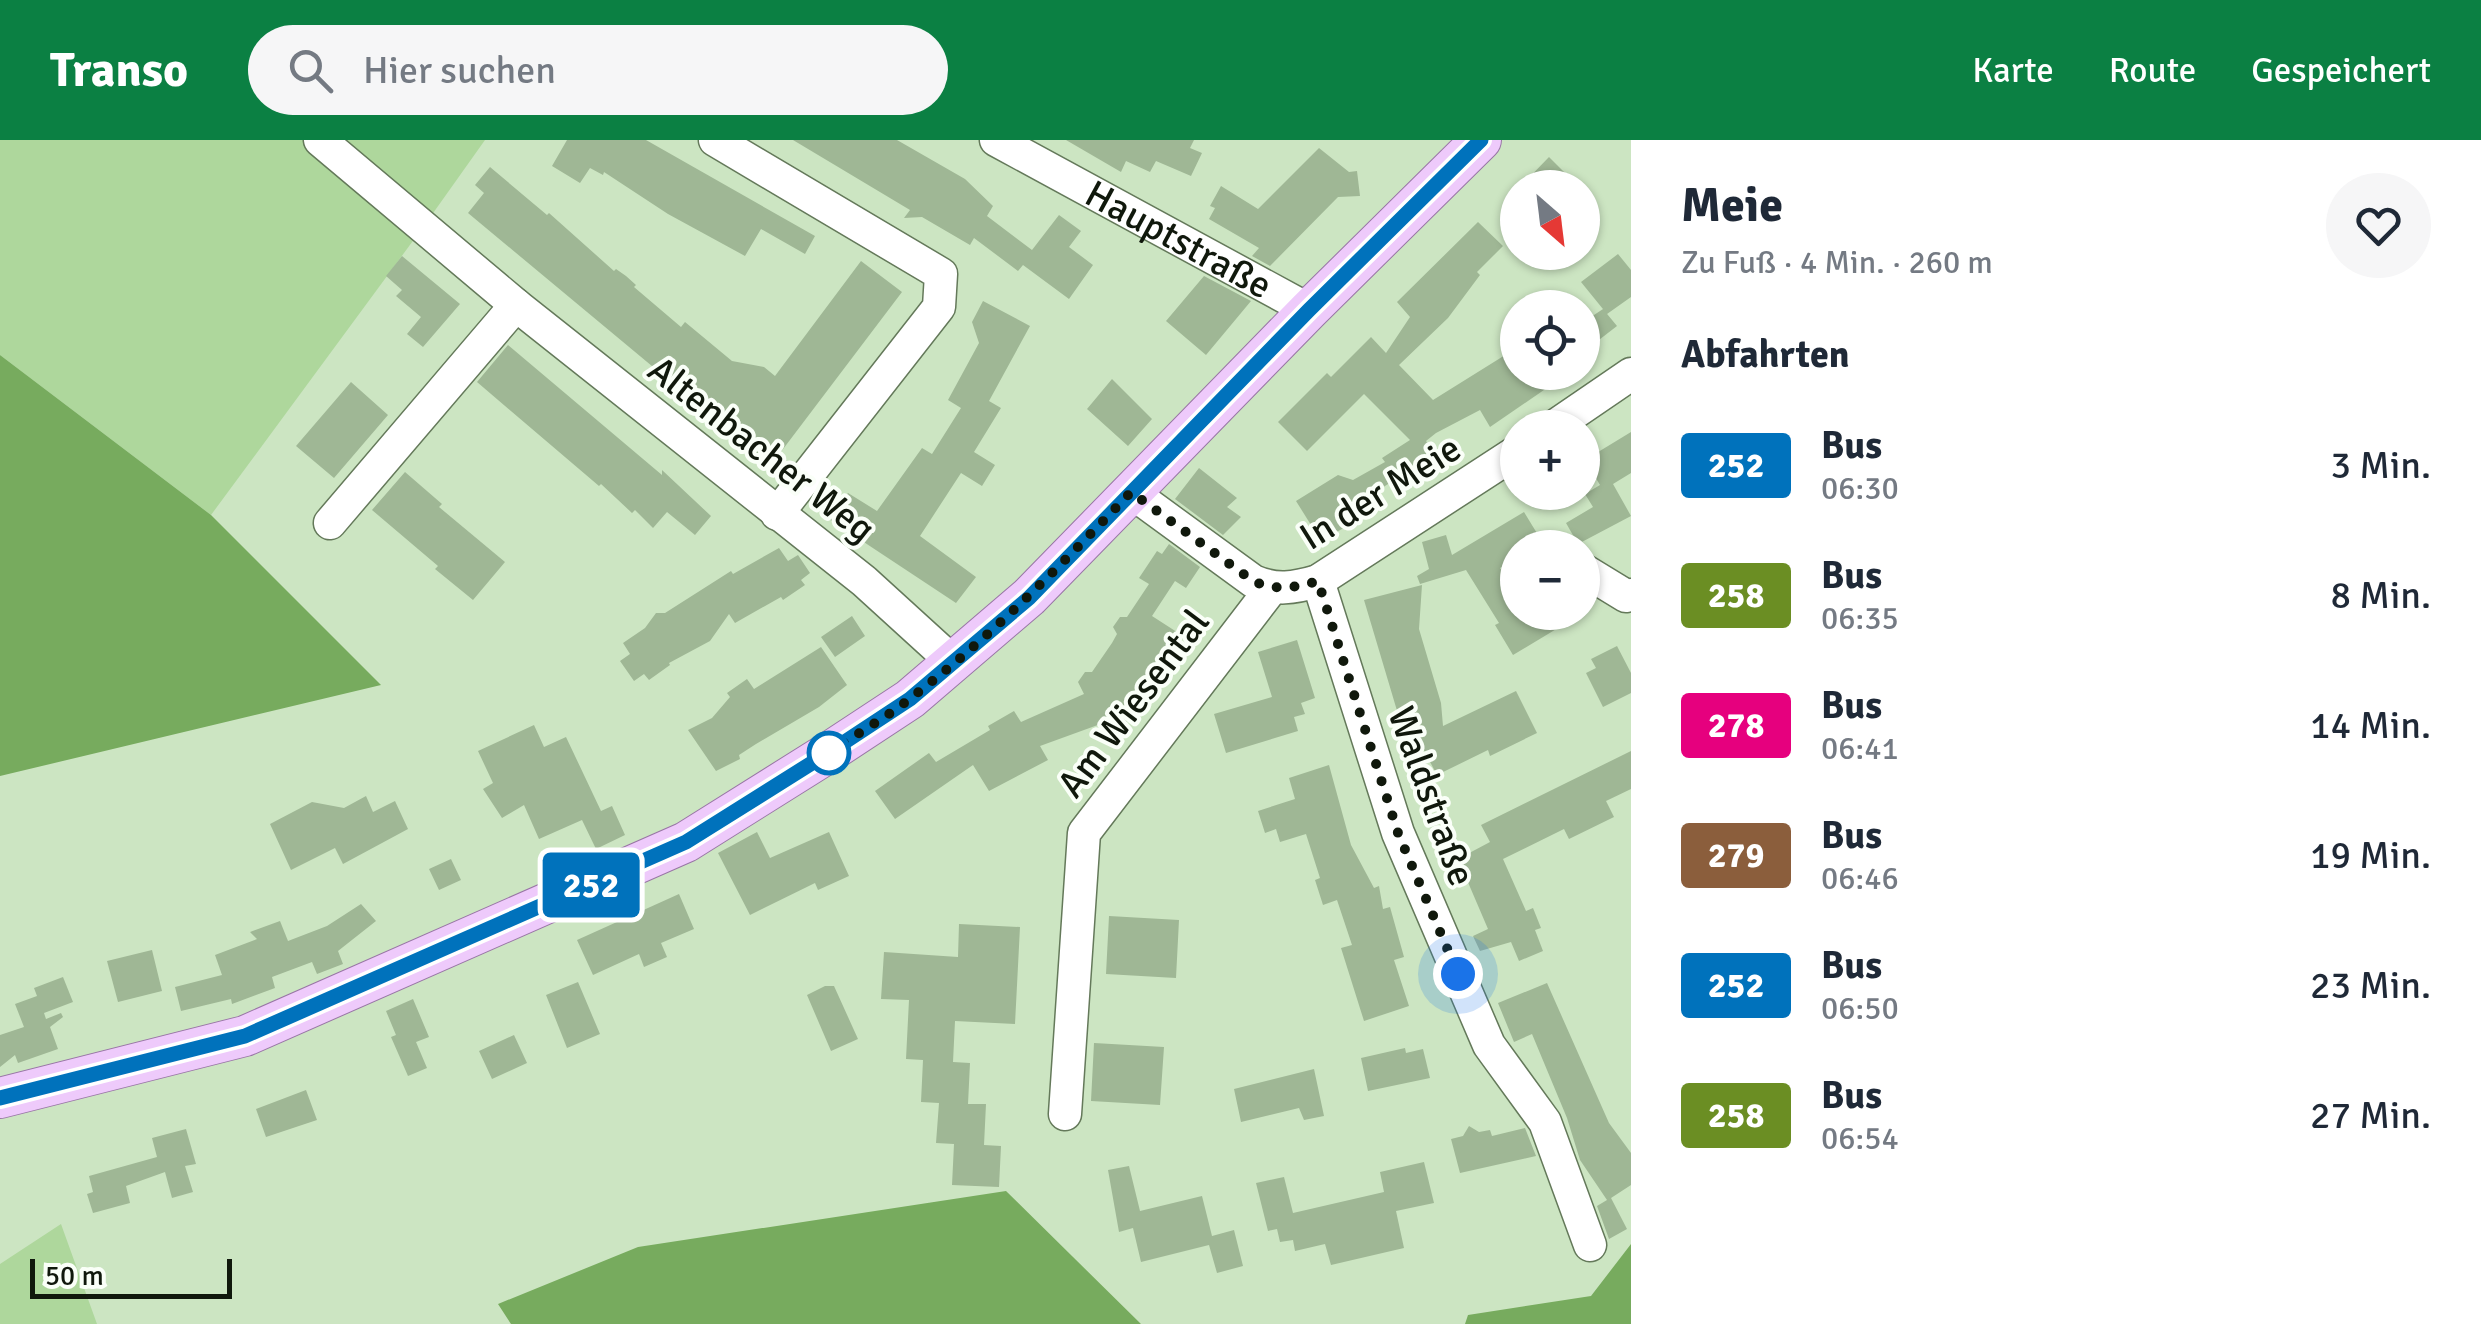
<!DOCTYPE html>
<html lang="de">
<meta charset="utf-8">
<style>
:root{--surface:#fff;--page:#f6f6f7;--text:#1f2937;--muted:#747a83;--accent:#0b8043}
body{margin:0;font-family:Signika,sans-serif;background:var(--page);color:var(--text);height:100vh;display:flex;flex-direction:column;font-size:38px;white-space:nowrap}
*{box-sizing:border-box;margin:0}
p{font-size:32px;color:var(--muted)}
.icon{flex:none;width:55px;height:55px;fill:none;stroke:currentColor;stroke-width:2;stroke-linecap:round;stroke-linejoin:round}
.map{position:relative;flex:1;overflow:hidden}
.drawer{display:flex;flex-direction:column;background:var(--surface);width:850px}
.drawer>*{flex:none}
.badge{padding:0 20px;border-radius:8px;font-size:35px;line-height:65px}
.needle{width:65px;rotate:152deg}
.buttons{position:absolute;left:1500px;top:30px;display:grid;gap:20px}
.buttons a{display:grid;place-items:center;width:100px;height:100px;border-radius:50%;background:var(--surface);box-shadow:0 2px 8px #0004;font-size:50px}
.scale{position:absolute;left:30px;bottom:25px;width:202px;box-sizing:border-box;padding-left:10px;border:5px solid #10180c;border-top:0;font-size:28px;line-height:35px;white-space:nowrap;color:#10180c;-webkit-text-stroke:8px #fafff8;paint-order:stroke}
.you{position:absolute;width:50px;height:50px;margin:-25px;border:8px solid #fff;border-radius:50%;background:#1a73e8;box-shadow:0 0 0 15px #1a73e833}
.map>.badge{position:absolute;translate:-50% -50%;box-shadow:0 0 0 5px #fff}
h2{padding:0 50px;font-size:38px;line-height:90px}
.round{display:grid;place-items:center;flex:none;width:105px;height:105px;border-radius:52px;background:var(--page)}
.summary{display:flex;align-items:center;justify-content:space-between;height:170px;padding:0 50px}
h1{font-size:48px;font-weight:800;line-height:75px}
ul{padding:0;list-style:none}
li{display:flex;align-items:center;gap:30px;height:130px;padding:0 50px}
li div{flex:1}
li b{display:block;font-size:38px}
li em{font-style:normal}
li .badge{min-width:110px;font-weight:700;text-align:center}
header{display:flex;align-items:center;gap:60px;box-sizing:border-box;height:140px;padding:0 50px;background:var(--accent);color:#fff}
header strong{font-size:48px}
nav{display:flex;gap:55px;margin-inline-start:auto;font-size:35px}
.search{width:700px;height:90px;background:var(--page);display:flex;align-items:center;gap:25px;box-sizing:border-box;padding:0 35px;border-radius:55px;color:var(--muted);font-size:38px}
main{display:flex;flex:1;min-height:0}
.map>svg:first-child{display:block}
.green{fill:#aed79c}
.forest{fill:#77ab5e}
.building{fill:#9fb795}
.lines{fill:none;stroke-linecap:round;stroke-linejoin:round}
.minor-casing{stroke:#64795a;stroke-width:35}
.major-casing{stroke:#9875a5;stroke-width:42}
.minor{stroke:#fff;stroke-width:32}
.major{stroke:#eecafb;stroke-width:40}
.line-casing{stroke:#fff;stroke-width:22}
.line{stroke:#0072bc;stroke-width:15}
.walk{stroke:#10180c;stroke-width:10;stroke-dasharray:0 18}
.stop-dot{fill:#fff;stroke:#0072bc;stroke-width:5}
.labels{text-anchor:middle;stroke-width:8;stroke-linejoin:round;paint-order:stroke}
.street-label{font-size:38px;fill:#10180c;stroke:#fafff8}
</style>
<header>
<strong>Transo</strong>
<div class="search"><svg class="icon" aria-label="search" viewBox="0 0 24 24"><circle cx="10" cy="10" r="6"/><path d="M15 15l6 6"/></svg>Hier suchen</div>
<nav><a>Karte</a><a>Route</a><a>Gespeichert</a></nav>
</header>
<main>
<div class="map">
<svg width="1631" height="1184" viewBox="0 0 1631 1184">
<rect width="100%" height="100%" fill="#cce5c2"/>
<path class="green" d="M0 0H304L418 94 211 375 0 215Z
M339 0H485L431 76Z
M61 1084 97 1184H0V1124Z"/>
<path class="forest" d="M0 215 211 375 381 545 0 636Z
M1006 1051 1141 1184H511L498 1164 638 1107Z
M1631 1104V1184H1465L1468 1175 1591 1156Z"/>
<path class="building" d="M567 0H646L815 96 805 114 761 89 745 116 668 74 604 32 603 35 590 28 580 43 552 26Z
M793 0H897L965 39 993 66 987 76 1032 110 1059 75 1081 91 1069 107 1093 125 1069 159 1023 125 1018 131 974 98 970 105 922 77 904 78 910 70Z
M1066 0H1194L1190 8 1202 13 1191 36 1156 21 1150 32 1126 21 1121 32Z
M1319 8 1349 32 1357 31 1360 56 1338 57 1270 126 1252 116 1259 108 1209 79 1215 68 1210 66 1221 46 1258 69Z
M1549 17 1580 48H1519Z
M490 27 547 75 549 73 614 131 616 129 626 136 636 145 634 147 681 187 685 182 732 221 764 227 775 236 861 121 902 152 771 325 468 73 484 53 475 45Z
M1478 82 1503 106 1477 132 1480 135 1448 178 1399 225 1433 260 1518 207V232H1570L1490 287 1480 270 1436 293 1426 301 1441 322 1403 348 1396 339 1355 365 1363 377 1321 401 1296 361 1338 335 1353 340 1385 322 1382 318 1410 300 1364 254 1307 311 1278 282 1327 233 1331 237 1371 197 1386 213 1410 177 1397 162Z
M1618 114 1631 130V157L1607 174 1581 142Z
M402 116 460 164 423 207 407 194 421 177 396 156 402 150 386 136Z
M1204 136 1251 161 1206 215 1166 181Z
M983 161 1030 186 989 261 1001 268 974 312 995 325 982 346 961 333 920 396 976 437 956 463 829 379 848 353 877 371 922 308 932 314 961 268 948 260 979 203 972 182Z
M1603 169 1617 186 1582 213V183Z
M508 205 662 335V330L711 376 695 395 667 372 653 388 635 370 632 373 601 344 599 346 477 242Z
M1112 239 1152 279 1128 306 1087 269Z
M351 242 388 275 334 338 296 306Z
M1631 292V333L1613 344 1631 376 1578 404 1566 383 1593 367 1585 354 1600 345 1585 320Z
M1199 328 1237 358 1227 367 1241 377 1223 395 1175 359Z
M405 332 442 364 439 367 505 422 473 460 435 429 438 426 372 370Z
M1524 372 1546 408H1518V417L1500 428 1518 458V472H1549L1558 488 1513 515 1495 485 1499 483 1466 430 1420 444 1417 436 1429 429 1422 402 1446 395 1452 415Z
M1169 404 1200 427 1186 448 1175 441 1152 476 1183 496 1175 508 1178 514 1172 525H1165L1140 563 1143 569 1136 580 1129 579 1121 592 1106 582 1040 606 1048 620 989 651 973 625 895 679 875 651 929 613 936 622 990 590 988 586 1014 571 1021 582 1084 554 1078 542 1085 532H1092L1112 503 1117 494 1113 487 1120 477H1127L1149 444 1139 438 1157 411 1162 414Z
M779 408 788 421 798 415 810 433 801 440 805 445 783 460 781 457 735 483 729 474 710 501 669 523 670 525 649 540 644 534 634 541 620 521 630 514 623 503 645 488 656 473H665L731 431 733 434Z
M1422 445 1419 489 1441 563 1443 586 1516 551 1537 593 1490 616 1488 610 1437 635 1411 586 1406 589 1401 573 1398 574 1364 460Z
M852 476 865 496 835 517 821 497Z
M1297 500 1315 558 1301 563 1305 574 1294 577 1298 591 1226 613 1214 574 1272 557 1258 512Z
M1617 506 1631 533V553L1603 567 1586 533 1596 528 1591 519Z
M821 507 847 545 819 567 756 604 739 615 740 619 716 631 688 590 712 578 730 557 727 553 747 539 754 549Z
M534 585 544 607 566 597 601 671 612 666 625 695 596 709 582 680 539 699 524 665 502 678 483 649 493 643 478 611Z
M1631 611V649L1606 661 1614 677 1569 699 1564 689 1503 719 1526 771 1533 768 1541 788 1535 790 1543 811 1519 821 1511 802 1480 811 1473 796 1488 789 1458 719 1490 702 1481 685Z
M1329 625 1351 705 1374 748 1379 746 1383 769 1390 767 1404 817 1394 820 1409 866 1364 881 1341 808 1352 805 1337 760 1323 765 1315 740 1320 738 1306 694 1280 702 1276 689 1265 693 1258 671 1295 659 1289 638Z
M366 656 373 672 395 661 408 689 343 724 335 708 291 730 270 684 312 662 344 668Z
M757 692 770 718 829 692 849 736 818 750 815 743 750 775 718 713Z
M451 719 461 740 439 750 429 729Z
M679 754 694 789 661 803 667 817 644 827 639 814 593 835 577 800Z
M361 764 376 781 338 811 343 824 317 834 312 822 272 837 275 848 232 864 231 859 181 871 175 847 222 835 215 815 257 799 250 792 280 781 288 801 327 786Z
M1109 776 1179 780 1176 838 1106 834Z
M959 784 1020 787 1015 884 955 881 953 922 970 923 968 964H986L984 1005 1001 1006 999 1047 952 1045 954 1004 936 1003 939 963 921 962 923 920 906 919 909 860 881 859 884 812 958 817Z
M152 810 162 851 118 862 107 821Z
M63 837 73 862 44 873 46 879 61 873 63 877 50 887 58 909 18 923 15 915 0 927V895L24 887 15 864 37 856 34 848Z
M578 842 600 894 567 908 546 855Z
M1547 843 1609 983 1631 1013V1045L1611 1058 1627 1089 1609 1099 1597 1066 1607 1060 1580 1020 1567 978 1532 894 1514 902 1498 863Z
M825 846H834L858 899 831 911 807 855Z
M413 859 429 897 416 902 427 928 408 936 391 897 396 895 386 871Z
M514 895 527 923 492 939 479 911Z
M1094 903 1164 907 1160 965 1091 961Z
M1405 908 1406 913 1423 909 1430 938 1368 951 1361 918Z
M1314 929 1324 976 1304 980 1299 968 1241 982 1234 949Z
M306 950 317 980 266 997 256 969Z
M1469 986 1479 992 1490 990 1492 996 1525 988 1536 1016 1460 1033 1451 999 1463 996Z
M186 989 196 1024 185 1026 193 1052 172 1058 165 1032 126 1046 130 1063 93 1073 87 1054 93 1052 89 1036 157 1017 152 998Z
M1424 1022 1434 1063 1396 1071 1404 1108 1331 1125 1325 1104 1295 1111 1293 1100 1280 1102 1277 1089 1268 1091 1256 1043 1284 1037 1293 1073 1384 1052 1380 1032Z
M1129 1026 1140 1071 1202 1056 1212 1096 1234 1090 1243 1126 1217 1133 1209 1105 1141 1122 1133 1088 1119 1092 1108 1030Z"/>
<g class="lines">
<defs>
<g id="minor">
<path d="M320 0 516 165 864 441 954 523"/>
<path d="M715 0 941 134 939 167 777 374"/>
<path id="s1" d="M996 0 1309 170"/>
<path d="M1552 288 1631 234"/>
<path d="M1131 352 1253 441C1276 451 1294 448 1318 441L1518 311"/>
<path d="M330 383 516 165"/>
<path d="M1585 431 1626 456 1631 455"/>
<path d="M1318 441 1398 693 1489 905 1545 982 1590 1105"/>
<path d="M1065 974 1084 693 1271 449"/>
</g>
<path id="major" d="M0 958 245 896 686 702 831 611 910 559 1029 457 1309 170 1481 0"/>
</defs>
<use href="#minor" class="minor-casing"/>
<use href="#major" class="major-casing"/>
<use href="#minor" class="minor"/>
<use href="#major" class="major"/>
</g>
<g class="lines">
<defs>
<path id="line" d="M0 958 245 896 686 702 831 611 910 559 1029 458 1309 170 1481 0"/>
</defs>
<use href="#line" class="line-casing"/>
<use href="#line" class="line"/>
<path class="walk" d="M829 613C856 594 886 578 912 557 992 496 1062 424 1131 352L1253 441C1276 451 1294 448 1318 441L1398 693 1458 834"/>
</g>
<circle class="stop-dot" cx="829" cy="613" r="20"/>
<g class="labels">
<g class="street-label">
<text dy="13" stroke="none"><textPath href="#s1" startOffset="208">Hauptstraße</textPath></text>
<text transform="translate(762 309) rotate(38)" y="13">Altenbacher Weg</text>
<text transform="translate(1380 352) rotate(-32)" y="13">In der Meie</text>
<text transform="translate(1133 563) rotate(-53)" y="13">Am Wiesental</text>
<text transform="translate(1432 656) rotate(70)" y="13">Waldstraße</text>
</g>
</g>
</svg>
<div class="buttons">
<a><svg class="needle" viewBox="-14 -14 28 28"><path d="M0-13l5 13h-10z" fill="#e53935"/><path d="M0 13l5-13h-10z" fill="#747a83"/></svg></a>
<a><svg class="icon" aria-label="locate" viewBox="0 0 24 24"><circle cx="12" cy="12" r="6"/><path d="M12 2v4M12 18v4M2 12h4M18 12h4"/></svg></a>
<a>+</a>
<a>−</a>
</div>
<div class="scale">50 m</div>
<div class="you" style="left:1458px;top:834px"></div>
<b class="badge" style="left:591px;top:745px;background:#0072bc;color:#fff">252</b>
</div>
<section class="drawer">
<div class="summary"><div><h1>Meie</h1><p>Zu Fuß · 4 Min. · 260 m</p></div><a class="round"><svg class="icon" aria-label="heart" viewBox="0 0 24 24"><path d="M12 20l-8-8c-3-5 5-10 8-4 3-6 11-1 8 4z"/></svg></a></div>
<h2>Abfahrten</h2>
<ul>
<li><span class="badge" style="background:#0072bc;color:#fff">252</span><div><b>Bus</b><p>06:30</p></div><em>3 Min.</em></li>
<li><span class="badge" style="background:#6b8e23;color:#fff">258</span><div><b>Bus</b><p>06:35</p></div><em>8 Min.</em></li>
<li><span class="badge" style="background:#e6007e;color:#fff">278</span><div><b>Bus</b><p>06:41</p></div><em>14 Min.</em></li>
<li><span class="badge" style="background:#8b5e3c;color:#fff">279</span><div><b>Bus</b><p>06:46</p></div><em>19 Min.</em></li>
<li><span class="badge" style="background:#0072bc;color:#fff">252</span><div><b>Bus</b><p>06:50</p></div><em>23 Min.</em></li>
<li><span class="badge" style="background:#6b8e23;color:#fff">258</span><div><b>Bus</b><p>06:54</p></div><em>27 Min.</em></li>
</ul>
</section>
</main>
